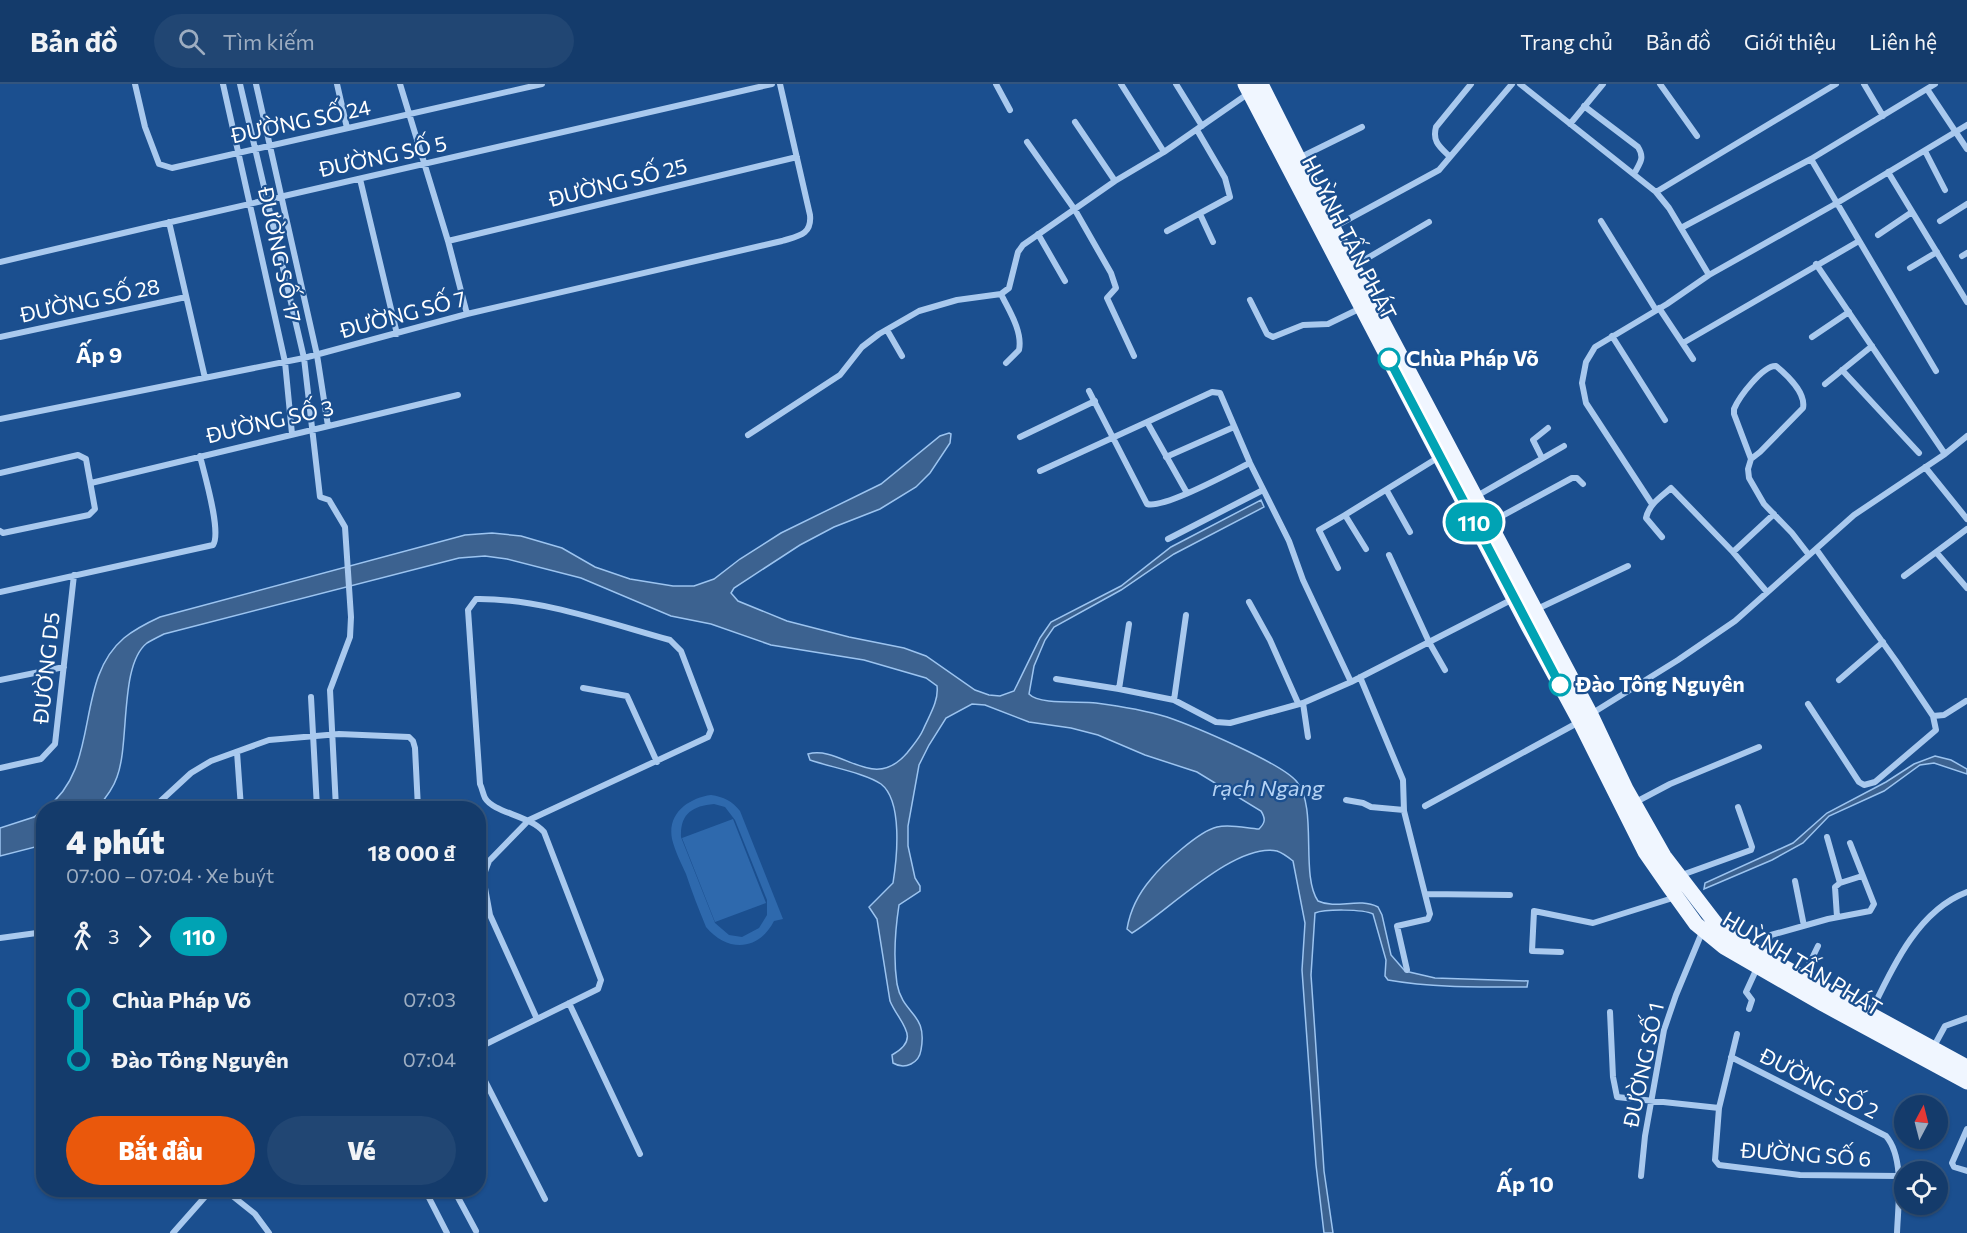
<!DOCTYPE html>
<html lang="vi">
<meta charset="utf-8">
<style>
:root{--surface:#143b6b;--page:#214673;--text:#f1f3f6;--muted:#9dadc1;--line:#33557e;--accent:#ea580c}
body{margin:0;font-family:Commissioner,sans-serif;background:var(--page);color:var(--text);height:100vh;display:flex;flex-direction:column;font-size:22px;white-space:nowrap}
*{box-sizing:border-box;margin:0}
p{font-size:20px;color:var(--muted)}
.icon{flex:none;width:33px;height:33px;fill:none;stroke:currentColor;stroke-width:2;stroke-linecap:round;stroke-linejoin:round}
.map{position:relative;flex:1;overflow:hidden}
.drawer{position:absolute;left:36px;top:717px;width:450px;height:396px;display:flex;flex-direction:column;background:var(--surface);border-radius:24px;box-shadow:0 2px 4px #0004,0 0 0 2px var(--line)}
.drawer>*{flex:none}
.badge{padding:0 12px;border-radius:20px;font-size:21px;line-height:39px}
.needle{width:39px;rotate:7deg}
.buttons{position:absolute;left:1894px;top:1011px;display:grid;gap:12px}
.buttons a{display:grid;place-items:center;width:54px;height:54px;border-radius:50%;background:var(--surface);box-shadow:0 2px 4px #0004,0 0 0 2px var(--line);font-size:30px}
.map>.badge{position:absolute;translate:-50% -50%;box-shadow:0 0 0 3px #fff}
.legs{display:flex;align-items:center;gap:9px;height:66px;padding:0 30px;font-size:20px}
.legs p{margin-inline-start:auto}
.overview{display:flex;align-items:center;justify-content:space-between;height:102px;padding:0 30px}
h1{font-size:33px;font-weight:800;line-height:45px}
.primary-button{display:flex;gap:12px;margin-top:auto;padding:12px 30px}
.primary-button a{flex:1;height:69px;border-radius:36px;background:var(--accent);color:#fff;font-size:24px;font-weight:800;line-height:69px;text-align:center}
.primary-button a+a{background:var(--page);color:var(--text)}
ul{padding:0 30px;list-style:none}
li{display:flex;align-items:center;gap:21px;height:60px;font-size:22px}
li i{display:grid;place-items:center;width:9px;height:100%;margin:0 8px;background:currentColor}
li i::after{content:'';width:15px;height:15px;margin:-8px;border:4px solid;border-radius:50%;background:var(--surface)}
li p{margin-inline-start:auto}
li:first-child i{background:linear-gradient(#0000 50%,currentColor 0)}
li:last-child i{background:linear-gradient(currentColor 50%,#0000 0)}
header{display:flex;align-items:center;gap:36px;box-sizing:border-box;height:84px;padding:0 30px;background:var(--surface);border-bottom:2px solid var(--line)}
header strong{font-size:28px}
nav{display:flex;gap:33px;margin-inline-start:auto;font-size:21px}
.search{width:420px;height:54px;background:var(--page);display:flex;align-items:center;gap:15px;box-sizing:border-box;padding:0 21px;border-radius:33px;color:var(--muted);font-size:22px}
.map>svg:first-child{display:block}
.pitch{fill:#2e69ad;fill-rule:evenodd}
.water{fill:#3c6290;stroke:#9cc4f0;stroke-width:1.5}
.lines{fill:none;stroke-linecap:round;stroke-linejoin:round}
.minor{stroke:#a9c9ee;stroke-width:6}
.primary{stroke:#f0f6ff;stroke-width:15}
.line-1-casing{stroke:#fff;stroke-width:14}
.line-1{stroke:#00a3b4;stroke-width:9}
.stop-1-dot{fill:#fff;stroke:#00a3b4;stroke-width:3}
.labels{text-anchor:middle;stroke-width:4.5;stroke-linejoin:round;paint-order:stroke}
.street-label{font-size:21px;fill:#fff;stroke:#1b4f8f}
.stop-label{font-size:21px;font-weight:bold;fill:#fff;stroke:#1b4f8f;text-anchor:start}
.neighbourhood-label{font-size:22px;font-weight:bold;fill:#fff;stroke:#1b4f8f}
.water-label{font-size:22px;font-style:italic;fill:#b5d3f5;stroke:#1b4f8f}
</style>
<header>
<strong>Bản đồ</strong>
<div class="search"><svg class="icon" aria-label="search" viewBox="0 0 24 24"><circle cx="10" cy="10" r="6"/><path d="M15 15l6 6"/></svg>Tìm kiếm</div>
<nav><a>Trang chủ</a><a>Bản đồ</a><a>Giới thiệu</a><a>Liên hệ</a></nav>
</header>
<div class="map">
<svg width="1967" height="1149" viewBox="0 0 1967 1149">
<rect width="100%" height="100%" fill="#1b4f8f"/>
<path class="pitch" d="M711 711C724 713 732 717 740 727L783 835 774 837C758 868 727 868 706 843 699 826 692 808 686 790 681 779 675 767 672 755 667 729 689 714 711 711ZM714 720 725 723 735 736 767 816V831L759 844 742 853 729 851 715 839 681 753C680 730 692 722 714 720Z
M733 735 766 819 715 838 682 754Z"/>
<path class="water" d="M949 349 951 350 950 359 930 389 916 403 880 425 834 443 800 461 734 504 731 509 738 517 787 537 849 553 904 564 926 572 975 606 989 611 1000 612 1014 607 1040 554 1051 538 1121 502 1171 463 1261 416 1264 423 1174 470 1121 506 1054 543 1045 556 1034 582 1029 610C1039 621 1080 617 1096 619 1119 622 1144 626 1167 633 1193 642 1282 679 1297 698 1318 724 1300 791 1318 817 1337 826 1358 813 1378 823L1382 831 1391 871 1405 887 1435 894 1528 897 1527 903C1481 903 1433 904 1388 896L1385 892 1386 876 1373 830C1363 825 1325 825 1315 829L1311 891 1315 949 1324 1087 1333 1149H1324L1316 1081 1302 886 1305 839 1293 777C1288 773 1283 769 1277 767 1235 758 1167 828 1132 849L1127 845C1130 827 1139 809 1151 795 1162 781 1199 747 1217 743 1230 740 1246 744 1259 745 1265 739 1266 735 1261 727L1197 688 1145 671 1098 651 1071 644 1029 638 985 621 972 620 946 634 929 661 919 681 908 742V762L915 794 920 802V807L899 821C895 847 893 873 897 900 903 932 928 928 921 966 920 973 917 977 911 980 905 983 898 982 893 979L892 971C923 954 899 939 890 917L877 835 869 823 893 799C897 774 903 717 881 700 865 689 830 683 810 676L808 670C842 661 873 709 907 669 913 661 919 655 923 646 929 632 939 617 937 602L926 594 864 576 771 561 711 540 671 532 581 494 507 475 485 472 459 474 164 550C158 553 152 556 147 559 119 581 130 659 117 693 113 705 105 715 97 724H46C102 683 73 597 124 554 135 545 147 539 160 533L465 451 492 449 521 452 562 464 595 483 630 495 673 502H694L714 495 740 475 781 449 881 400 940 352Z
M1935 672 1951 676 1967 685V690L1934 679 1920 681 1884 707 1829 732 1803 759 1772 776 1704 805 1705 799 1793 759 1827 729 1886 698 1914 680Z
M43 726V761L0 772V744L34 733Z"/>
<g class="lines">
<path class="minor" d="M135 0 145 43 159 80 172 84C295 55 419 29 542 0
M223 0 285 278 292 350
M240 0 304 274 320 413 329 416 345 443 351 533 350 553 330 606 336 724
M256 0 317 271 328 342
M337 0 347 44
M400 0 448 157 467 230
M996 0 1010 26
M1121 0 1164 68
M1176 0 1202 42
M1520 0 1656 108 1669 124 1709 191
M1660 0 1697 52
M1864 0 1883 32
M1927 5 1967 65
M1584 22 1638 63C1645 74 1640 79 1634 90
M1075 38 1115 97
M1570 40 1603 0
M1027 58 1075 126 1111 189 1116 204 1107 214 1134 272
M1925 67 1945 106
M1450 73C1440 63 1432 58 1436 43L1471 0
M1299 74 1362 43
M1811 75 1936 287
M1888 88 1967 218
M360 95 397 250
M1656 108 1836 0
M1200 130 1213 158
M1601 137 1656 226
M1940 137 1967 120
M169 138 205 294
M1334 143 1439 86 1512 0
M1681 144 1811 75 1935 0
M1167 147 1230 113 1225 94 1197 46
M1038 150 1065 197
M1878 151 1912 128
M448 157 797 73
M1962 172 1967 169
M0 178C257 117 515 60 772 0
M1816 180 1945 370
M1354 182 1429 138
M1910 184 1937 168
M1001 210C1008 225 1023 247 1019 266L1006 279
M1250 216 1267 250 1273 253 1303 241 1328 240 1361 224
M1659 224 1693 275
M887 246 902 272
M1612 252 1665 336
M0 253 186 213
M1812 253 1849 228
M1683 259 1859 157
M1842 286 1919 369
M1825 300 1872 262
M1089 307 1147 420C1164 425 1231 388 1250 379
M0 335 304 274 467 230 782 157C798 152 812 151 810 131L780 0
M1147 338 1212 308 1220 309 1250 379 1289 457 1303 496 1351 598
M748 351 840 291 862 263 879 250 919 227 957 216 1001 210 1009 204 1018 168 1023 161 1115 97 1164 68 1249 9
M1020 353 1095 317
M1166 373 1234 343
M1542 374 1533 356 1548 344
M1751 375 1734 330V325C1739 313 1763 281 1776 282 1787 291 1806 309 1803 324L1760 368 1751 375 1748 385 1749 394 1764 420 1792 449 1809 471
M1925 383 1967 435
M1040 387 1147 338 1187 409
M0 389 78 371 86 375 95 425 89 431 3 449 0 447
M91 399 458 311
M1387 407 1410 448
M1475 413 1564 362
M1652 420 1586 319 1582 299 1586 278 1595 263 1667 220 1709 191 1837 119 1967 41
M1489 439 1572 394H1577L1583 400
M1662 453 1646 434C1649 420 1661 413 1671 404L1733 468 1767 508
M1168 455 1263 406
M1366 465 1345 431 1439 373
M1733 468 1774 430
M1936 468 1967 504
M1389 471 1429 558 1445 586
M1338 484 1319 446 1345 431
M1904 492 1967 445
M0 508 213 461C222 448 204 389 200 372
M1249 518 1270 556 1298 619
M1535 526 1628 482
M1360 593 1403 696 1404 727 1430 830 1428 835 1397 842 1407 886
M1056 595 1119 605 1174 616 1216 638 1230 639 1303 619 1351 598 1513 515
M0 596 64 583
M1839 596 1883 558
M583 604 627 612 657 678
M1119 605 1129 540
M311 613 317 724
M1174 616 1186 531
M1303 619 1308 653
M1808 620 1859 698 1864 701 1875 698 1936 646 1933 632 1896 577 1816 465
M1591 630 1678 576 1735 537 1854 431 1945 370 1967 352
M1933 632 1944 631 1966 617
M237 668 241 724
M0 684 41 675 55 660 74 491
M1346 716 1363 719 1371 723 1404 726
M1634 719 1670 700 1759 663
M1425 722 1579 638
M153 724 191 689 211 677 269 656 339 650 409 653 413 657 415 664 418 724
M1827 753 1840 799
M1679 792 1751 766 1752 763 1738 723
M1795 797 1804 842
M1426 810 1510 811
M1837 833 1835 803 1840 799 1862 792
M0 854 44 848
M1561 868 1532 867 1534 827 1593 839 1676 813
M1766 873 1767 858 1771 851 1828 835 1870 827 1874 820 1850 759
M1803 893 1818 862
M569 919 640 1070
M1749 925 1752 916 1746 908 1757 884
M1610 928 1613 993 1617 1013 1719 1024
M1871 928C1892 884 1918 826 1967 808
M1737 950 1719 1024 1715 1076 1719 1081 1800 1091 1898 1092
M478 964 598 905 601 896 544 748C529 731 494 729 485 714 483 710 482 704 480 700L468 526 476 515C540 514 608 539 670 556L681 567 711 646 708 653 529 736 489 777 483 793 490 831 537 935
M1933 964 1945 942 1967 934
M1731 973 1886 1052C1905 1074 1898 1121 1897 1149
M478 983 545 1115
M1967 1045 1952 1079 1954 1083 1967 1087
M1641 1092 1645 1052 1664 946 1676 911 1703 846
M225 1106 255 1130 269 1149
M425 1106 447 1149
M454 1106 476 1147
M173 1149 211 1106"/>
<path class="primary" d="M1245 0 1528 542 1580 638 1645 768 1670 804 1696 840 1724 863 1823 920 1967 998
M1261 0 1343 163 1591 631 1626 705 1664 772 1717 841 1747 863 1967 983"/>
</g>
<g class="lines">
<defs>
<path id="line-1" d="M1389 275 1560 601"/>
</defs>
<use href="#line-1" class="line-1-casing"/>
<use href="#line-1" class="line-1"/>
</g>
<g class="stop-1-dot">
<circle cx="1389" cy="275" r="10"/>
<circle cx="1560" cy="601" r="10"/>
</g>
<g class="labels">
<g class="street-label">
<text transform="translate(301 38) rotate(-12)" y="7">ĐƯỜNG SỐ 24</text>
<text transform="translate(383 73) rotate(-12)" y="7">ĐƯỜNG SỐ 5</text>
<text transform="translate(618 99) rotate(-14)" y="7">ĐƯỜNG SỐ 25</text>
<text transform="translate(1349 154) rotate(63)" y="7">HUỲNH TẤN PHÁT</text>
<text transform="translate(279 171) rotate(78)" y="7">ĐƯỜNG SỐ 17</text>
<text transform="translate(90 217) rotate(-12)" y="7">ĐƯỜNG SỐ 28</text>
<text transform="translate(403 231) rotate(-15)" y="7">ĐƯỜNG SỐ 7</text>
<text transform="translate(270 338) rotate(-13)" y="7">ĐƯỜNG SỐ 3</text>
<text transform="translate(47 584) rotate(-84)" y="7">ĐƯỜNG D5</text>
<text transform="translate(1802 880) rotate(31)" y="7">HUỲNH TẤN PHÁT</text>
<text transform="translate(1644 981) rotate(-78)" y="7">ĐƯỜNG SỐ 1</text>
<text transform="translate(1819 1000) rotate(27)" y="7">ĐƯỜNG SỐ 2</text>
<text transform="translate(1806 1071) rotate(4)" y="7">ĐƯỜNG SỐ 6</text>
</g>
<g class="stop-label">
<text x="1406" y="282">Chùa Pháp Võ</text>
<text x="1576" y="608">Đào Tông Nguyên</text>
</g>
<g class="neighbourhood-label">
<text x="99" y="279">Ấp 9</text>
<text x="1525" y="1108">Ấp 10</text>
</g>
<g class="water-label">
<text x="1268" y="712">rạch Ngang</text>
</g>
</g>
</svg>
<div class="buttons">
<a><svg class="needle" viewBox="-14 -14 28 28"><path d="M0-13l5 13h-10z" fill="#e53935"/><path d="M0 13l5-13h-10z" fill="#9dadc1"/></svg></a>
<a><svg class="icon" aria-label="locate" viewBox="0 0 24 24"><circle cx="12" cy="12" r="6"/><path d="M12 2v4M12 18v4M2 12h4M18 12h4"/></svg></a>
</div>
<b class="badge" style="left:1474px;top:438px;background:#00a3b4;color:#fff">110</b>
<section class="drawer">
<div class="overview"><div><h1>4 phút</h1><p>07:00 – 07:04 · Xe buýt</p></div><b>18 000 ₫</b></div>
<div class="legs"><svg class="icon" aria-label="walk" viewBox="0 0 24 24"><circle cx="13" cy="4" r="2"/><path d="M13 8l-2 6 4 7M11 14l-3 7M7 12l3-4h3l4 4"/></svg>3<svg class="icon" aria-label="forward" viewBox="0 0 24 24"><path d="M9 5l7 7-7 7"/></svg><b class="badge" style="background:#00a3b4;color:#fff">110</b></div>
<ul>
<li><i style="color:#00a3b4"></i><b>Chùa Pháp Võ</b><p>07:03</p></li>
<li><i style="color:#00a3b4"></i><b>Đào Tông Nguyên</b><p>07:04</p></li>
</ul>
<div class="primary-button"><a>Bắt đầu</a><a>Vé</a></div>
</section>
</div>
